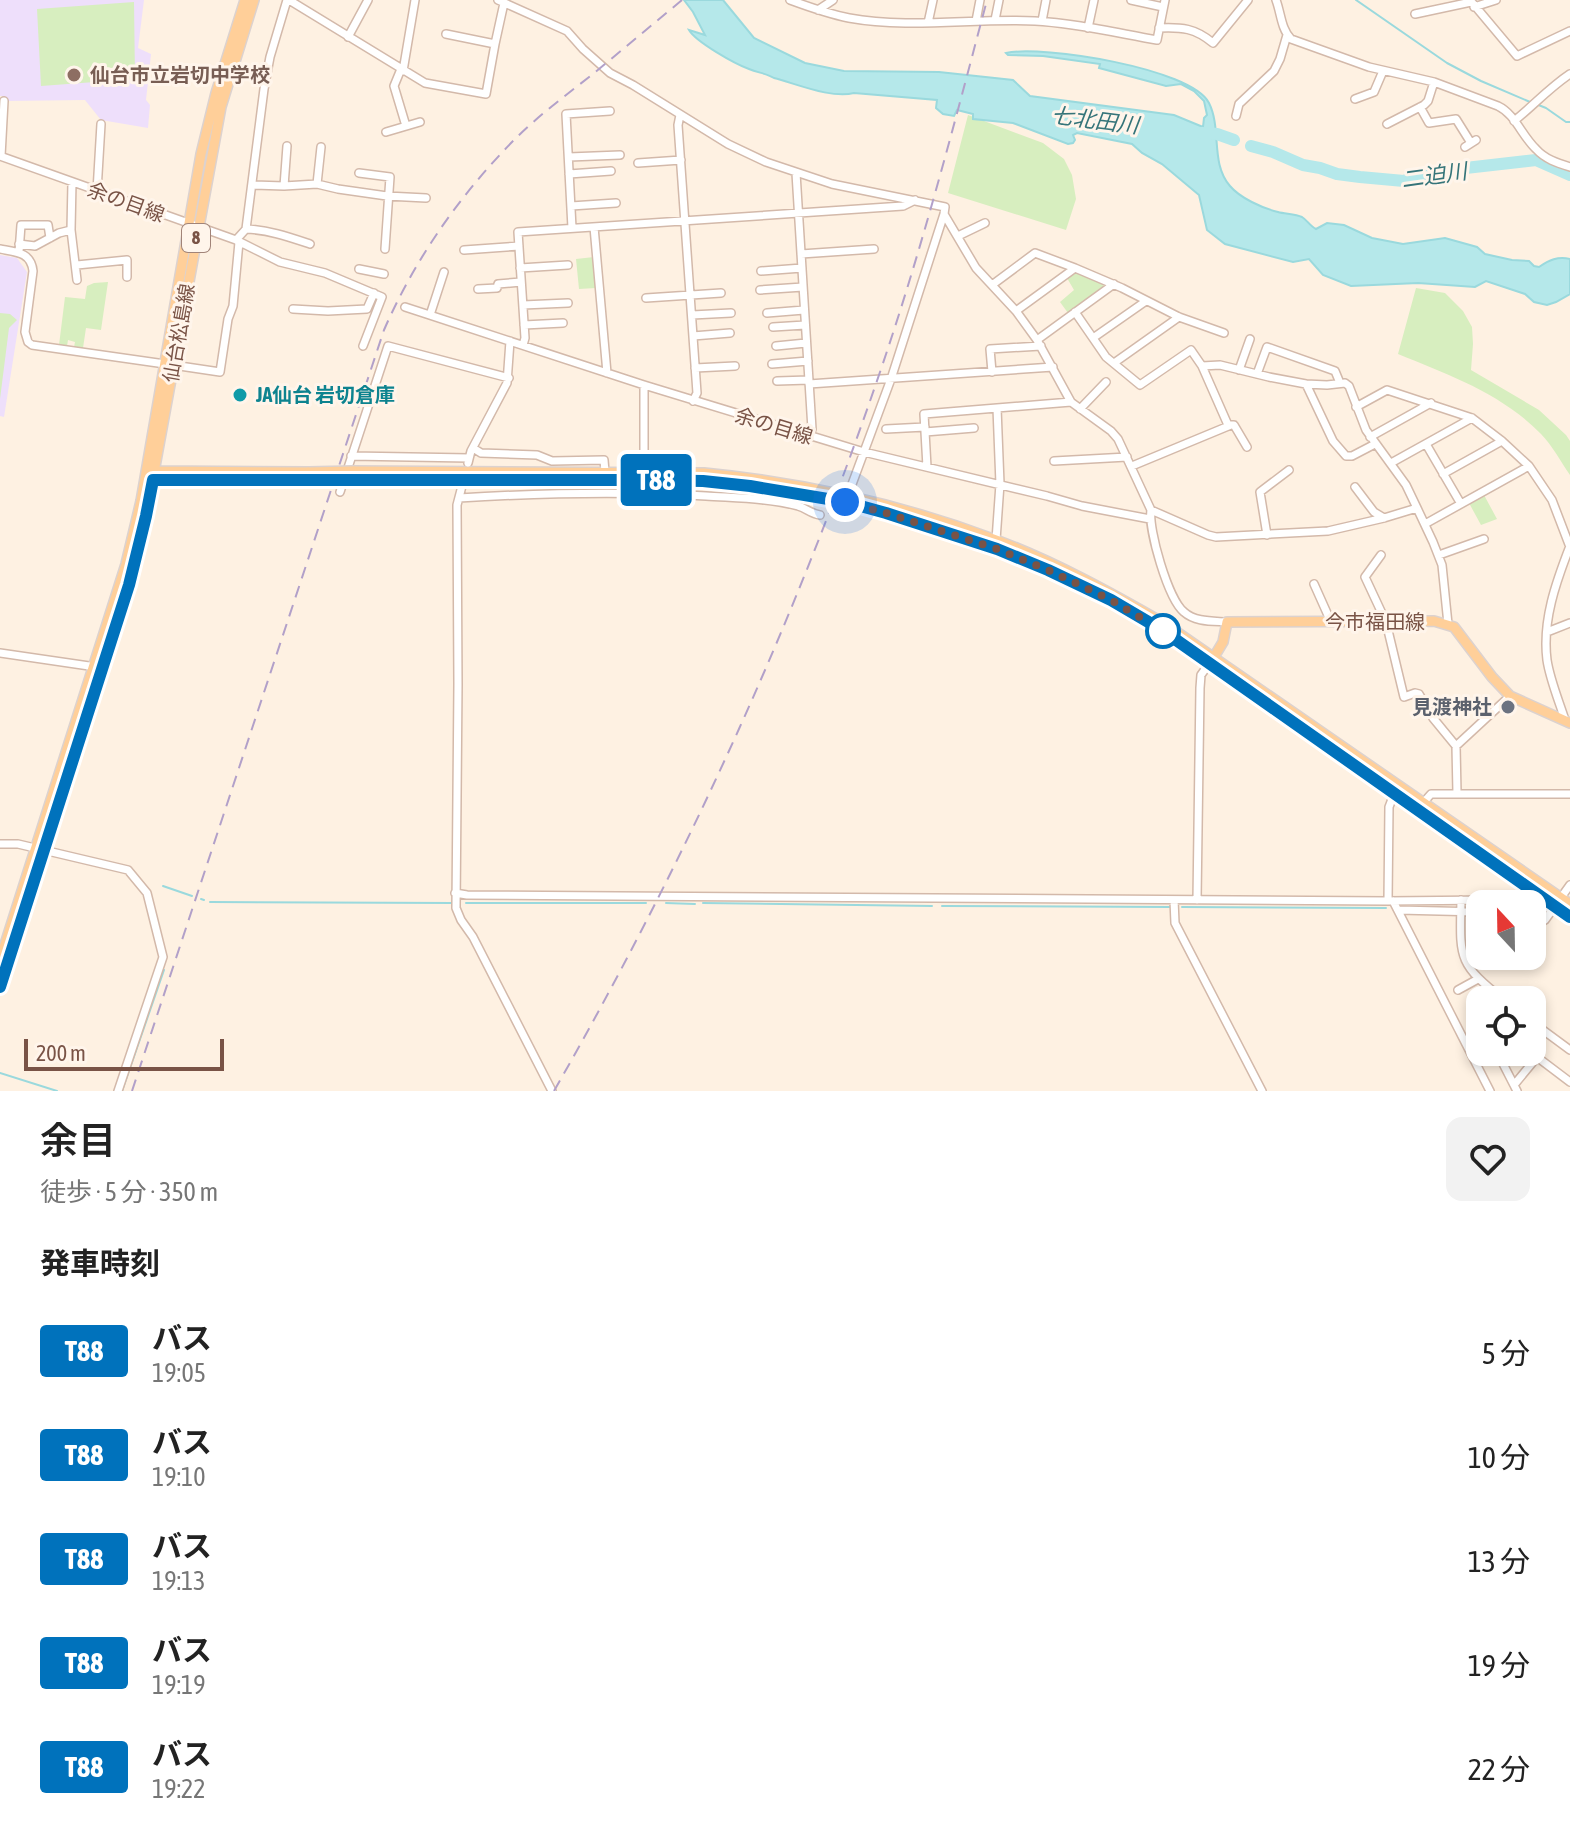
<!DOCTYPE html>
<html lang="ja">
<meta charset="utf-8">
<style>
:root{--surface:#fff;--page:#f2f2f2;--text:#222;--muted:#767676}
body{margin:0;font-family:"Asap Condensed","Noto Sans JP",sans-serif;background:var(--page);color:var(--text);height:100vh;display:flex;flex-direction:column;font-size:30px;white-space:nowrap}
*{box-sizing:border-box;margin:0}
p{font-size:26px;color:var(--muted)}
.icon{flex:none;width:44px;height:44px;fill:none;stroke:currentColor;stroke-width:2;stroke-linecap:round;stroke-linejoin:round}
.map{position:relative;height:1091px;overflow:hidden}
.side{display:flex;flex-direction:column;background:var(--surface);flex:1}
.side>*{flex:none}
.badge{padding:0 16px;border-radius:6px;font-size:28px;line-height:52px}
.needle{width:52px;rotate:338deg}
.tools{position:absolute;left:1466px;top:890px;display:grid;gap:16px}
.tools a{display:grid;place-items:center;width:80px;height:80px;border-radius:16px;background:var(--surface);box-shadow:0 4px 12px #0003;font-size:40px}
.scale{position:absolute;left:24px;bottom:20px;width:200px;box-sizing:border-box;padding-left:8px;border:4px solid #795346;border-top:0;font-size:22px;line-height:28px;white-space:nowrap;color:#795346;-webkit-text-stroke:6px #fff5eb;paint-order:stroke}
.you{position:absolute;width:40px;height:40px;margin:-20px;border:6px solid #fff;border-radius:50%;background:#1a73e8;box-shadow:0 0 0 12px #1a73e833}
.map>.badge{position:absolute;translate:-50% -50%;box-shadow:0 0 0 4px #fff}
h2{padding:0 40px;font-size:30px;line-height:72px}
.round{display:grid;place-items:center;flex:none;width:84px;height:84px;border-radius:16px;background:var(--page)}
.head{display:flex;align-items:center;justify-content:space-between;height:136px;padding:0 40px}
h1{font-size:38px;font-weight:600;line-height:60px}
ul{padding:0;list-style:none}
li{display:flex;align-items:center;gap:24px;height:104px;padding:0 40px}
li div{flex:1}
li b{display:block;font-size:30px}
li em{font-style:normal}
li .badge{min-width:88px;font-weight:700;text-align:center}
.map>svg:first-child{display:block}
.education{fill:#eedffb}
.green{fill:#d7eebf}
.water{fill:#b5e8ea;stroke:#9ad9dd;stroke-width:2}
.lines{fill:none;stroke-linecap:round;stroke-linejoin:round}
.stream{stroke:#9ad9dd;stroke-width:2}
.river{stroke:#b5e8ea;stroke-width:12}
.minor-casing{stroke:#d3b9aa;stroke-width:10}
.major-casing{stroke:#dcd2cf;stroke-width:12}
.minor{stroke:#fff;stroke-width:7}
.major{stroke:#ffcf99;stroke-width:9}
.rail{stroke:#b2a0c9;stroke-width:2;stroke-dasharray:12 8;stroke-linecap:butt}
.major-bridge-casing{stroke:#dcd2cf;stroke-width:12;stroke-linecap:butt}
.major-bridge{stroke:#ffcf99;stroke-width:9}
.line-casing{stroke:#fff;stroke-width:18}
.line{stroke:#0072bc;stroke-width:12}
.walk{stroke:#795346;stroke-width:8;stroke-dasharray:0 14.4}
.education-dot{fill:#8d6e63;stroke:#fff5eb;stroke-width:3}
.culture-dot{fill:#0f9aa8;stroke:#fff5eb;stroke-width:3}
.stop-dot{fill:#fff;stroke:#0072bc;stroke-width:4}
.worship-dot{fill:#6b7280;stroke:#fff5eb;stroke-width:3}
.labels{text-anchor:middle;stroke-width:6;stroke-linejoin:round;paint-order:stroke}
.shield{fill:#fff5eb;stroke:#a18478;stroke-width:2}
.shield-label{font-size:18px;font-weight:bold;fill:#795346}
.education-label{font-size:20px;font-weight:bold;fill:#785e54;stroke:#fff5eb;text-anchor:start}
.street-label{font-size:20px;fill:#795346;stroke:#fff5eb}
.culture-label{font-size:20px;font-weight:bold;fill:#0d838f;stroke:#fff5eb;text-anchor:start}
.worship-label{font-size:20px;font-weight:bold;fill:#5b616d;stroke:#fff5eb;text-anchor:end}
.water-label{font-size:22px;font-style:italic;fill:#357479;stroke:#fff5eb}
</style>
<div class="map">
<svg width="1570" height="1091" viewBox="0 0 1570 1091">
<rect width="100%" height="100%" fill="#fef1e2"/>
<path class="education" d="M0 0H144L138 48 151 54 146 100 150 105 148 128 101 120 85 100 5 101 2 96H0Z
M0 255 17 258 27 272 4 417 0 416Z"/>
<path class="green" d="M134 2 135 79 41 86 37 9Z
M968 115 1043 143 1064 159 1072 175 1076 199 1066 230 948 193Z
M594 257 596 288 579 289 576 259Z
M1079 272 1102 282 1104 286 1068 313 1060 302 1074 290 1067 278Z
M108 282 101 330 86 328 83 348 74 347 75 342 68 340 67 346 59 345 65 297 85 299 87 286 94 283Z
M1416 288 1445 293 1463 311 1472 327 1473 344 1471 370 1539 410 1566 435 1570 441V475C1561 462 1552 445 1541 434 1501 393 1449 375 1398 354Z
M0 313 10 314 17 320 9 328 0 399Z
M1484 495 1497 519 1481 525 1469 503Z"/>
<path class="water" d="M684 0H723L754 38 805 63 844 71 939 72 1013 80 1030 96 1174 115 1203 127 1204 118 1207 115 1204 101 1194 91 1181 84 1166 86 1099 68 1100 64 1043 56 1008 55 1006 53C1042 45 1191 68 1209 103 1222 129 1210 163 1230 186 1240 198 1262 208 1278 212 1285 214 1295 214 1302 217 1307 220 1310 226 1316 229L1327 223 1344 225 1372 238 1403 244 1445 238 1477 247 1485 254 1512 260 1529 261 1534 266 1539 267C1549 260 1558 256 1570 259V294L1556 302 1547 305 1534 302 1525 294 1486 281 1475 287 1418 283 1351 286 1323 275 1309 259 1293 262 1225 244 1207 230 1199 195 1162 164 1142 153 1132 144 1077 133 1073 135 1075 140 1073 143 1068 144 1013 123 973 119V114L957 110 954 116 943 114 936 108 937 100 854 93C832 99 797 84 774 78 766 73 758 73 749 69 735 64 696 42 689 30L705 35 693 12Z"/>
<g class="lines">
<path class="stream" d="M1356 0 1447 63 1481 81 1530 102
M1536 104 1546 108 1566 122H1570
M163 886 192 896
M201 899 204 900
M210 902 453 903
M466 903H646
M666 903 695 904
M703 903 932 906
M942 906 1170 907
M1182 907 1386 908
M1532 908H1534
M0 1073 57 1091
M122 1091 164 970"/>
<path class="river" d="M1202 133 1217 134 1234 140
M1251 146 1273 152 1303 165 1320 168 1337 174 1360 177 1404 181 1418 176 1441 175 1448 170 1536 160 1570 175"/>
<defs>
<path id="minor" d="M289 0 425 83 486 94 495 44 504 3
M498 0 567 31 583 49 610 73 633 85 728 144 766 162 832 184 945 207 944 214 976 268 1016 311 1037 340 1071 402 1111 431 1118 439 1151 510C1148 529 1168 599 1184 612 1195 622 1212 621 1227 622
M790 0C809 7 829 14 849 18 910 29 973 18 1035 21 1075 23 1117 33 1157 40L1165 0
M1131 0 1163 7
M1276 0C1281 13 1281 29 1291 39L1369 67 1434 82 1498 106C1515 114 1522 136 1536 149 1545 159 1557 163 1570 167
M1470 0 1517 56 1570 31
M1474 7 1496 0
M818 10 833 0
M1415 14 1471 2
M995 20 999 0
M976 21 980 0
M1042 21 1046 0
M928 23 933 0
M1088 28 1094 0
M1159 28C1182 27 1195 28 1213 43L1248 0
M446 34 495 44
M348 37 368 0
M401 69 394 86 406 126
M403 71 415 0
M1355 99 1374 92 1383 71
M1420 107 1429 123 1456 119 1471 143
M680 115 678 125 697 393 693 401
M1236 116 1239 104 1274 71 1280 59 1287 35
M1514 121C1533 106 1549 88 1570 74
M1387 124 1424 105 1428 101 1434 82
M386 132 420 122
M1465 147 1476 140
M0 156 236 240 280 262 325 273 382 297 363 346
M1 156 4 101
M569 157 620 155
M638 163 681 160
M359 173 390 177 385 249
M796 173 812 429 809 437
M569 174 611 171
M72 182 71 230 77 280
M317 184 321 147
M253 185 284 186 317 184 338 189 387 196 426 198
M284 186 287 146
M97 191 101 124
M571 206 616 203
M594 227 607 373
M572 228 566 114 610 111
M246 229C269 230 289 237 310 244
M958 236 985 223
M236 240 246 229 264 89 270 57 287 0
M19 244 35 246 59 233 71 230
M0 249C16 252 31 252 33 271L25 332 28 342 32 345 165 364
M464 250 519 246
M19 252 21 225H48L50 238
M801 254 874 249
M77 265 127 260V277
M520 268 568 265
M359 269 384 274
M761 271 802 268
M992 285 1035 253 1075 268
M478 289 497 288 498 284 521 282
M760 290 803 287
M646 298 721 293
M523 305 568 303
M405 307 644 385 864 452 1047 496 1082 506 1150 519
M293 309 328 311 367 309 374 293
M1016 311 1075 268 1122 288 1179 317 1224 333
M1075 312 1106 357 1140 385 1191 350 1202 366 1220 365 1269 377 1306 384 1333 441 1346 456H1352L1375 444
M767 313 804 310
M430 315 444 272
M692 315 731 313
M524 325 563 323
M773 327 805 325
M693 336 730 333
M1093 338 1146 301
M1037 340 1114 284
M523 345 525 338 518 232 903 206 915 200
M776 346 806 343
M1114 363 1179 317
M772 364 808 361
M173 365 220 372 228 319 233 306 239 242
M1202 366 1228 425
M695 368 735 366
M1239 370 1250 339
M992 372 990 349 1041 346
M1257 374 1267 347 1335 371 1340 383
M777 381 809 380
M809 384 1053 367
M1306 384 1327 385 1345 383 1349 386 1366 430 1406 485 1417 508
M1356 407 1387 390 1472 418 1502 441 1529 466 1552 500 1570 547
M1080 409 1106 382
M886 429 925 427
M925 432 974 428
M1370 437 1431 403
M1426 444 1461 504
M473 448 481 453 537 455 552 461 604 460 605 472
M351 456 469 458
M1054 461 1127 457
M468 463 471 451 507 383 510 341
M1391 463 1472 418
M1132 466 1231 425H1234L1247 447
M927 467 924 414 997 408
M644 473V385
M1443 474 1502 441
M462 486 457 505 458 684 456 908 461 920 473 937 552 1091
M1355 487 1374 512 1384 518
M340 492 388 346 509 378
M848 495 891 379 944 214
M459 498C541 493 623 491 706 496 735 498 769 498 798 506 806 508 811 514 820 515
M1151 510 1208 535 1216 537 1328 531 1384 518 1417 508 1433 542 1442 565 1448 624
M1425 524 1529 466
M1267 535 1260 492 1289 470
M996 540 1000 484 997 408 1071 402
M1381 555 1365 577 1386 622 1404 697 1415 693 1419 694 1433 718 1456 746 1510 696
M1439 555 1484 539
M1314 584 1331 622
M1547 632 1570 623
M0 653 96 667
M1565 720C1559 701 1550 680 1547 660 1542 621 1556 582 1570 546
M1456 746 1457 793
M1423 803 1431 794H1570
M0 844H18L128 870 147 893 163 957 118 1091
M455 893 467 895 1388 901 1492 900 1504 904
M1174 900 1175 923 1262 1091
M1197 900 1200 688 1201 675 1211 661
M1461 900C1460 958 1457 963 1504 1000
M1388 901 1389 807 1394 794
M1393 901 1490 1091
M1399 910 1480 912
M1532 923H1540L1545 920 1570 885
M1458 990 1478 979
M1480 1014 1478 1015 1480 1019
M1532 1022 1570 1050
M1497 1052 1517 1091
M1514 1085 1537 1057 1570 1082"/>
<path id="major" d="M353 471 704 473C806 483 900 504 996 540 1055 562 1111 593 1165 624L1570 904
M149 474 154 471 309 472
M148 477 153 480 308 479
M351 479C428 479 505 479 582 479 639 480 696 479 752 486 898 506 1035 556 1162 630L1570 917
M1214 657 1223 642 1227 622 1434 621 1454 627 1492 677 1510 696 1570 723
M0 960 126 564 141 501 201 154 216 93 245 0
M0 987 129 585 145 521 221 107 254 0"/>
</defs>
<use href="#minor" class="minor-casing"/>
<use href="#major" class="major-casing"/>
<use href="#minor" class="minor"/>
<use href="#major" class="major"/>
<path class="rail" d="M132 1091 384 330C415 259 459 196 514 140 538 116 566 95 593 74 623 49 652 25 682 0
M554 1091C685 862 795 622 880 372 922 249 954 125 987 0"/>
<defs>
<path id="major-bridge" d="M309 472 353 471
M308 479H351"/>
</defs>
<use href="#major-bridge" class="major-bridge-casing"/>
<use href="#major-bridge" class="major-bridge"/>
</g>
<g class="lines">
<defs>
<path id="line" d="M0 987 129 585 146 516 153 480H642L703 481 750 486 846 502 886 513 997 549 1048 570 1111 600 1162 630 1570 917"/>
</defs>
<use href="#line" class="line-casing"/>
<use href="#line" class="line"/>
<path class="walk" d="M845 502 886 513 997 549 1048 570 1111 600 1163 631"/>
</g>
<circle class="education-dot" cx="74" cy="75" r="8"/>
<circle class="culture-dot" cx="240" cy="395" r="8"/>
<circle class="stop-dot" cx="1163" cy="631" r="16"/>
<circle class="worship-dot" cx="1508" cy="707" r="8"/>
<g class="labels">
<rect class="shield" x="182" y="224" width="28" height="28" rx="6"/>
<g class="shield-label">
<text x="196" y="244">8</text>
</g>
<g class="education-label">
<text x="90" y="82">仙台市立岩切中学校</text>
</g>
<g class="street-label">
<text transform="translate(126 202) rotate(20)" y="7">余の目線</text>
<text transform="translate(179 333) rotate(-80)" y="7">仙台松島線</text>
<text transform="translate(774 426) rotate(17)" y="7">余の目線</text>
<text x="1375" y="629">今市福田線</text>
</g>
<g class="culture-label">
<text x="256" y="402">JA仙台 岩切倉庫</text>
</g>
<g class="worship-label">
<text x="1492" y="714">見渡神社</text>
</g>
<g class="water-label">
<text transform="translate(1095 120) rotate(7)" y="8">七北田川</text>
<text transform="translate(1434 175) rotate(-8)" y="8">二迫川</text>
</g>
</g>
</svg>
<div class="tools">
<a><svg class="needle" viewBox="-14 -14 28 28"><path d="M0-13l5 13h-10z" fill="#e53935"/><path d="M0 13l5-13h-10z" fill="#767676"/></svg></a>
<a><svg class="icon" aria-label="locate" viewBox="0 0 24 24"><circle cx="12" cy="12" r="6"/><path d="M12 2v4M12 18v4M2 12h4M18 12h4"/></svg></a>
</div>
<div class="scale">200 m</div>
<div class="you" style="left:845px;top:502px"></div>
<b class="badge" style="left:656px;top:480px;background:#0072bc;color:#fff">T88</b>
</div>
<section class="side">
<div class="head"><div><h1>余目</h1><p>徒歩 · 5 分 · 350 m</p></div><a class="round"><svg class="icon" aria-label="heart" viewBox="0 0 24 24"><path d="M12 20l-8-8c-3-5 5-10 8-4 3-6 11-1 8 4z"/></svg></a></div>
<h2>発車時刻</h2>
<ul>
<li><span class="badge" style="background:#0072bc;color:#fff">T88</span><div><b>バス</b><p>19:05</p></div><em>5 分</em></li>
<li><span class="badge" style="background:#0072bc;color:#fff">T88</span><div><b>バス</b><p>19:10</p></div><em>10 分</em></li>
<li><span class="badge" style="background:#0072bc;color:#fff">T88</span><div><b>バス</b><p>19:13</p></div><em>13 分</em></li>
<li><span class="badge" style="background:#0072bc;color:#fff">T88</span><div><b>バス</b><p>19:19</p></div><em>19 分</em></li>
<li><span class="badge" style="background:#0072bc;color:#fff">T88</span><div><b>バス</b><p>19:22</p></div><em>22 分</em></li>
</ul>
</section>
